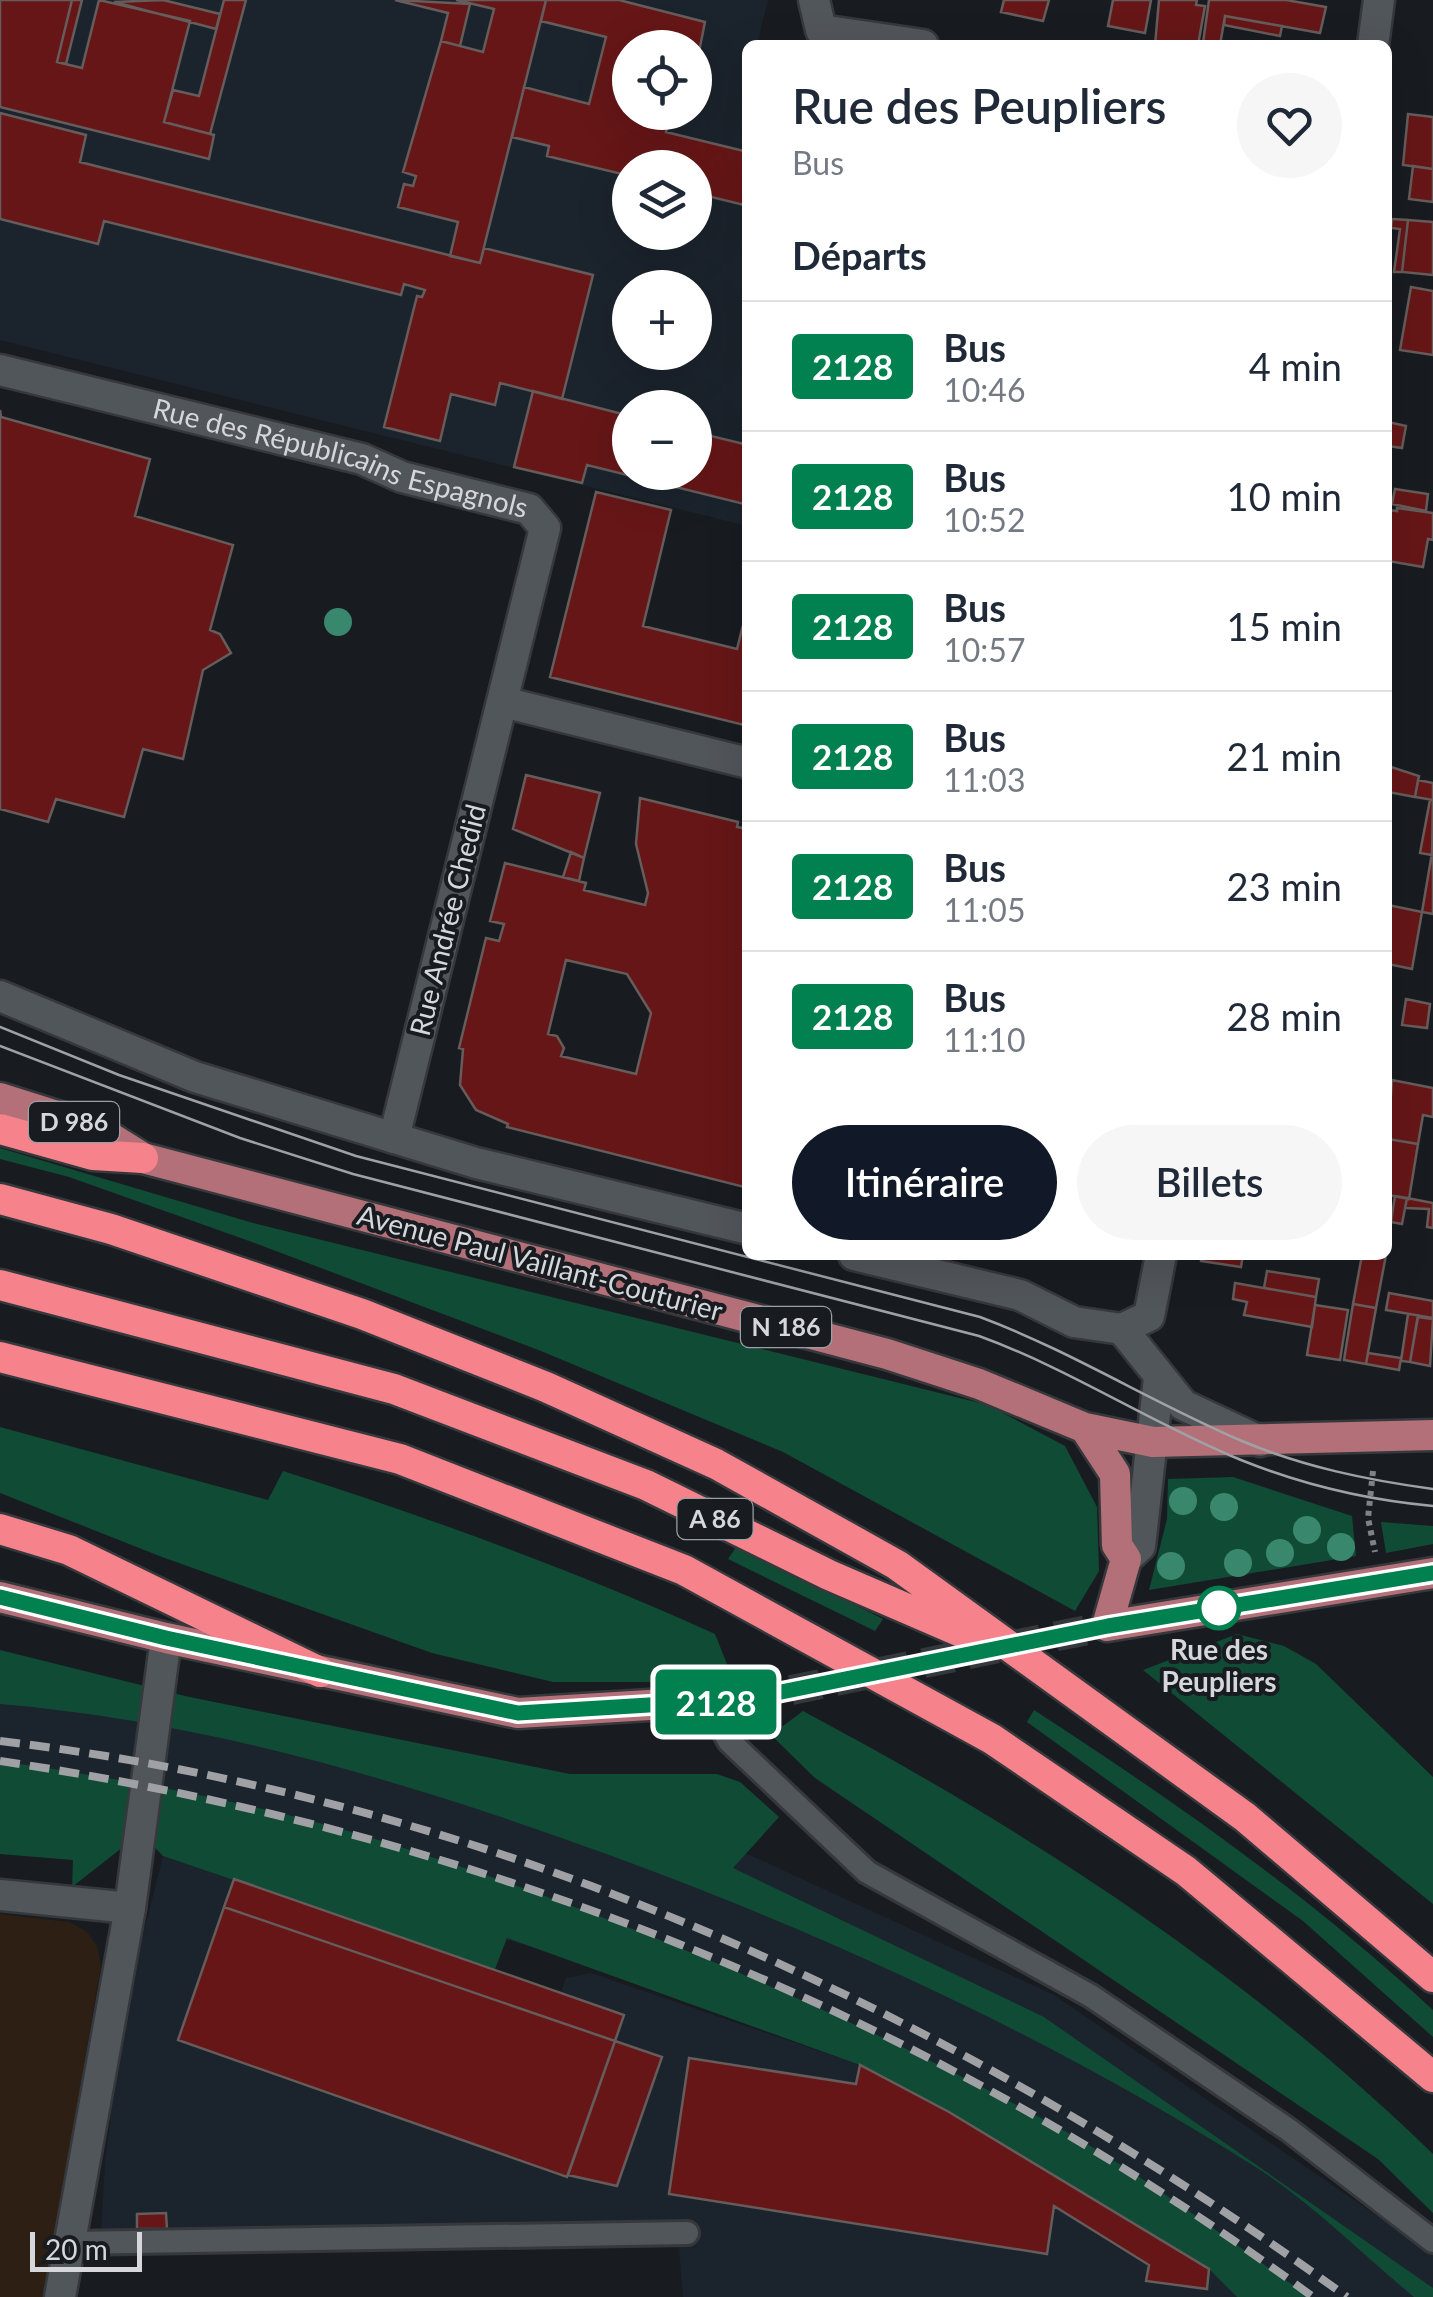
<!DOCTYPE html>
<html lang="fr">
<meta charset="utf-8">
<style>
:root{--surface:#fff;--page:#f6f6f7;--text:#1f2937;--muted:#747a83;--line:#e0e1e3;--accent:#111827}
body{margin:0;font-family:Lato,sans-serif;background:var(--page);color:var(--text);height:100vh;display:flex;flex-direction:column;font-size:38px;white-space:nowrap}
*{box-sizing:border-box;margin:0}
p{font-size:32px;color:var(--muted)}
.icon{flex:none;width:55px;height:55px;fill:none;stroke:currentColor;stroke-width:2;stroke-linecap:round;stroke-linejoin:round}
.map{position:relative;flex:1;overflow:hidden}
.details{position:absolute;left:742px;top:40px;width:650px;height:1220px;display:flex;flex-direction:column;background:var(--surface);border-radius:15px;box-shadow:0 10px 40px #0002}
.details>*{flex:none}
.badge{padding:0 20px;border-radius:8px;font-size:35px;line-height:65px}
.buttons{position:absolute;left:612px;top:30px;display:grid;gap:20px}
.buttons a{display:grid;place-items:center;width:100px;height:100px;border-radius:50%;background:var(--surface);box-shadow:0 10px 40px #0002;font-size:50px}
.scale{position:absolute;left:30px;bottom:25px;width:112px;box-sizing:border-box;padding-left:10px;border:5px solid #d5d7db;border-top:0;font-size:28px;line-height:35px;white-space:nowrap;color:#d5d7db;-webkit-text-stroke:8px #181c20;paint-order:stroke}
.map>.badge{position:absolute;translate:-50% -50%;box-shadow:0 0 0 5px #fff}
h2{padding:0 50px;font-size:38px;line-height:90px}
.round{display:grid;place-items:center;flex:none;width:105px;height:105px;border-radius:52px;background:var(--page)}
.overview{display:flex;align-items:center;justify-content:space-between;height:170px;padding:0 50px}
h1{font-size:48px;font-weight:600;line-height:75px}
.primary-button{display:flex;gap:20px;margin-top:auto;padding:20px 50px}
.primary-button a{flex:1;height:115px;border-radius:60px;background:var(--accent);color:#fff;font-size:40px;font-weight:600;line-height:115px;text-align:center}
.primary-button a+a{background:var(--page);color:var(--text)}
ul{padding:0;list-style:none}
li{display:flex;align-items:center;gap:30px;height:130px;padding:0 50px;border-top:2px solid var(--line)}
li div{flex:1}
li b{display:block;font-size:38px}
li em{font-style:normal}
li .badge{min-width:110px;font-weight:700;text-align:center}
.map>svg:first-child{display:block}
.commercial{fill:#2d1f14}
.built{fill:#1b232c;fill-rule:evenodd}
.green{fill:#104b35}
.building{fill:#661617;stroke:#655c5b;stroke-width:2.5;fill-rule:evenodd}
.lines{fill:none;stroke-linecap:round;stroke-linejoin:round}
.primary-tunnel{stroke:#34383c;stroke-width:30;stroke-dasharray:30 15;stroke-linecap:butt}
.lane-casing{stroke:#36383c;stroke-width:28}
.street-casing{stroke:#36383c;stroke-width:35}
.primary-casing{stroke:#36383c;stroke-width:35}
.highway-casing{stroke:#36383c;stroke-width:35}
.path{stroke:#7f8286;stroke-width:6;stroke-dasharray:5 5;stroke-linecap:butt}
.lane{stroke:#51565b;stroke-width:22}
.street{stroke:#51565b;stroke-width:30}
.primary{stroke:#b47078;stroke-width:30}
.highway{stroke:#f6828b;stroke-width:30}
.tram{stroke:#9fa1a5;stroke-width:2.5}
.rail{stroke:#9fa1a5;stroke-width:8;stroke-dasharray:20 10;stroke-linecap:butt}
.tree{fill:#39876c}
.line-casing{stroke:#fff;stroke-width:22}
.line{stroke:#00814f;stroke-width:15}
.stop-dot{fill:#fff;stroke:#00814f;stroke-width:5}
.labels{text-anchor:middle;stroke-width:8;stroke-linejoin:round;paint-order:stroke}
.shield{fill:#181c20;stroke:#9c9fa3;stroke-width:2.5}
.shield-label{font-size:25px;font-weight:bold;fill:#d5d7db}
.street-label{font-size:28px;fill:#d5d7db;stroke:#181c20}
.stop-label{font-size:28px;font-weight:bold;fill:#d5d7db;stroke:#181c20}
</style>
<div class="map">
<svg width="1433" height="2297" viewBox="0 0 1433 2297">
<rect width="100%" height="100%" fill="#181c20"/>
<path class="commercial" d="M0 1914 69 1922 86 1931 97 1946 101 1965 44 2297H0Z"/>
<path class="built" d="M0 0H768L757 45H748L747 526 0 340ZM630 48H695V112H630ZM630 168H695V232H630ZM630 288H695V352H630ZM630 408H695V472H630Z
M0 1681 484 1763 752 1856 1054 1995 1433 2254V2297H1270L813 2025 0 1799Z
M163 1856 561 1992 566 1978 591 1973 860 2065 1209 2269 1237 2297H683L679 2247 100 2252 105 2161 124 2010Z"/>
<path class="green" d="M0 1148 253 1223 988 1405 1065 1446 1097 1507 1099 1571 1075 1611 783 1452 541 1351 252 1242 69 1177 0 1159Z
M0 1427 268 1500 283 1471C430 1518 574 1570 715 1634L729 1669 650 1682H553L432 1653 162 1557 0 1493Z
M1233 1477 1352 1516 1356 1556 1149 1590 1167 1519 1168 1479Z
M1381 1522 1433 1526V1544L1386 1553Z
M737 1546 883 1619 875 1631 728 1559Z
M1237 1634 1284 1646 1316 1664 1433 1777V1904L1143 1670Z
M0 1650 185 1696 570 1774H717L740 1782 779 1817 733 1868 1044 2017 1433 2288V2297H1414C1363 2255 1313 2204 1257 2168 1056 2040 835 1938 612 1856 414 1784 211 1722 0 1704Z
M1034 1710C1174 1801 1310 1896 1433 2010V2037L1303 1921 1027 1722Z
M803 1711C1032 1833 1247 1973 1433 2154V2213L1378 2159 815 1778 771 1735Z
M0 1761C129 1780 260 1803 385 1842 615 1914 840 2009 1052 2124 1138 2170 1229 2241 1310 2297H1237L1209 2269 860 2065 507 1938 495 1969 163 1856 141 1833 72 1887 73 1860 0 1854Z"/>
<path class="building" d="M0 0H72L57 62 82 68 99 0 190 21 164 122 214 135 209 159 0 107Z
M72 0H82L66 64 57 62Z
M163 0 220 14 216 29 114 2Z
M224 0H246L210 134 164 122 173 90 199 96Z
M395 0 470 4 460 46 441 41 448 13Z
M456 0H546L480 263 450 256 458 222 398 207 404 184 413 186 416 176 403 172 441 41 483 52 494 9Z
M546 0H619L705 22 700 47 630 48V112H671L666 132 748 152V206L695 193V168H630V176L547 156 549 146 512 137 524 87 589 104 606 37 541 21Z
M1004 0H1049L1043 21 1001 12Z
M1113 0H1151L1145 33 1108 26Z
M1159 0H1197L1196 5 1205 6 1198 45H1155Z
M1209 0H1286L1326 7 1320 33 1225 16 1220 45H1214L1203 43Z
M1225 16 1282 26 1280 36 1224 25Z
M0 113 86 135 80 162 480 263 484 248 593 275 562 399 500 383 495 405 451 394 440 441 384 427 417 296 422 297 425 290 404 284 401 295 104 221 98 244 0 219Z
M1408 114 1433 117V169L1403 165Z
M1413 166 1433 169V202L1409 199Z
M1392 219 1408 220 1402 272H1394L1400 229 1391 228Z
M1408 220 1433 222V275L1402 272Z
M1411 287 1433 291V355L1400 350Z
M533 391 630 416V472H695V432L748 445V505L587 465 582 483 514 467Z
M0 410 1 417 150 459 135 516 233 545 210 630 220 634 231 653 203 670 183 759 143 749 124 817 56 799 48 822 0 809Z
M1388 422 1406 426 1402 448 1388 446Z
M1395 489 1428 494 1426 511 1392 504Z
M596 492 671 510 643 626 737 649 748 605V726L550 677Z
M1397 508 1433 513V540L1428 539 1423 567 1388 561V510L1397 511Z
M1388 766 1419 776 1415 797 1388 792Z
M526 775 600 793 584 858 513 829Z
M1418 780 1433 783V800L1415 797Z
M640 798 738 822 737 827 748 829V1188L507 1127 508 1124 476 1110 460 1085 463 1049 459 1048 486 938 499 941 504 924 490 921 505 863 586 883 584 890 645 905 648 893 636 844ZM566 960 627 974 651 1013 636 1074 561 1056 564 1048 557 1036 548 1034Z
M1430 800H1433L1432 855 1420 853Z
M1433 847V914L1422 912Z
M571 852 584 858 579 881 563 877Z
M1388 905 1422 912 1412 969 1388 964Z
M1406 999 1430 1004 1427 1028 1402 1025Z
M1392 1080 1433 1088V1117L1423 1115 1418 1144 1388 1139Z
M1388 1139 1418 1144 1409 1199 1388 1195Z
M1395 1196 1407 1198 1402 1224 1391 1222Z
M1407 1198 1433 1203V1228L1427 1227 1429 1209 1405 1208Z
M1202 1255H1243L1241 1267 1201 1261Z
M1362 1255H1386L1376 1308 1353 1304Z
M1267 1271 1319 1279 1316 1297 1264 1288Z
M1235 1283 1316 1297 1312 1327 1244 1315 1247 1302 1233 1299Z
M1389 1293 1433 1301V1318L1386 1310Z
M1353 1304 1376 1308 1366 1364 1344 1360Z
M1315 1305 1348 1310 1340 1360 1307 1355Z
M1408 1314 1418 1315 1410 1362 1401 1361Z
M1418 1317 1433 1319 1430 1366 1410 1362Z
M1368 1353 1401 1358 1399 1370 1366 1364Z
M234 1879 624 2015 615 2041 224 1907Z
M224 1907 615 2041 567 2177 178 2040Z
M615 2041 662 2057 617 2186 568 2175Z
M689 2058 856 2084 860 2065 949 2112 1209 2269 1207 2289 1146 2281 1149 2265 1054 2206 1047 2254 669 2194Z
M166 2213 167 2229H137V2214Z"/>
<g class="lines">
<path class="primary-tunnel" d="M747 1699 1107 1626"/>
<defs>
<path id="lane" d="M708 1703 729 1741 867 1872 1091 1996 1289 2130 1433 2241
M70 2243 687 2233"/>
<g id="street">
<path d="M814 0 821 30 923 45"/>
<path d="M1373 45 1379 0"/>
<path id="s1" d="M0 370 362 459 402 477 529 509 545 528 394 1138"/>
<path d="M503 702 748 763"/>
<path d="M0 996 195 1077 476 1163 748 1229"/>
<path d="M854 1255 1020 1295 1074 1322 1122 1329 1183 1405 1260 1441"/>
<path d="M1122 1329 1149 1316 1161 1255"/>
<path d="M1126 1559 1140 1546 1159 1378"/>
<path d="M0 1895 130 1908"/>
<path d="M60 2297 130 1908 166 1638"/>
</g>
<path id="primary" d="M0 1098 95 1128 143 1158 887 1354 979 1384 1085 1428 1153 1442 1433 1435
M1085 1428 1115 1474 1117 1545 1126 1559 1107 1626 1433 1573
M0 1597 166 1638 518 1713 747 1699"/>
<path id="highway" d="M0 1129 93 1155 143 1158
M0 1199 111 1229 362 1314 546 1387 716 1464 897 1565 1245 1817 1433 1977
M0 1285 394 1389 646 1485 829 1575 977 1639
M0 1357 400 1459 684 1570 992 1739 1186 1871 1433 2077
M0 1529 69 1550 320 1672"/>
</defs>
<use href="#lane" class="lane-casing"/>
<use href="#street" class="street-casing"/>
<use href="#primary" class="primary-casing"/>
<use href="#highway" class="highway-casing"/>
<path class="path" d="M1373 1471 1368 1518 1375 1552"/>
<use href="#lane" class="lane"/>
<use href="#street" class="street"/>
<use href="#primary" class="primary"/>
<use href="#highway" class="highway"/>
<path class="tram" d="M0 1027 119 1075 356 1156 980 1317C1071 1351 1153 1403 1242 1441 1304 1467 1367 1480 1433 1489
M0 1046 240 1138 353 1174 979 1336C1070 1369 1151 1423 1241 1460 1303 1485 1367 1500 1433 1506"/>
<path class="rail" d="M0 1741C492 1800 949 2008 1347 2297
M0 1761C475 1832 925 2010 1313 2297"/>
</g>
<g class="tree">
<circle cx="338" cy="622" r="14"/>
<circle cx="1183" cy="1501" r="14"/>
<circle cx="1224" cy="1507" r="14"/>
<circle cx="1307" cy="1530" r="14"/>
<circle cx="1341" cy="1547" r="14"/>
<circle cx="1280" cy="1553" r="14"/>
<circle cx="1238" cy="1563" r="14"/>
<circle cx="1171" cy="1566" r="14"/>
</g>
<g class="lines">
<defs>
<path id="line" d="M0 1597 166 1638 518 1713 747 1699 1108 1626 1433 1573"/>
</defs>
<use href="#line" class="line-casing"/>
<use href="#line" class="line"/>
</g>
<circle class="stop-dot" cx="1219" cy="1608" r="20"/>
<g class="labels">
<g class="shield">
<rect x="29" y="1102" width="90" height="40" rx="8"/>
<rect x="741" y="1307" width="90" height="40" rx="8"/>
<rect x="677.5" y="1499" width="75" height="40" rx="8"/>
</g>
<g class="shield-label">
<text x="74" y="1131">D 986</text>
<text x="786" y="1336">N 186</text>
<text x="715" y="1528">A 86</text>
</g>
<g class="street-label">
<text dy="10" stroke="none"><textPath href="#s1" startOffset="352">Rue des Républicains Espagnols</textPath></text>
<text transform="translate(448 920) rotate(-76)" y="10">Rue Andrée Chedid</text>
<text transform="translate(540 1263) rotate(15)" y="10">Avenue Paul Vaillant-Couturier</text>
</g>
<g class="stop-label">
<text x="1219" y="1660">Rue des<tspan x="1219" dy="32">Peupliers</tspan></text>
</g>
</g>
</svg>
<div class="buttons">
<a><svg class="icon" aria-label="locate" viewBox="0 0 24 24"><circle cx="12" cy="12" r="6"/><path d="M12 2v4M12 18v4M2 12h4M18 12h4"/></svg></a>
<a><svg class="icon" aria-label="layers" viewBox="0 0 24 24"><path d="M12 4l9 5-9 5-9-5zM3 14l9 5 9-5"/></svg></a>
<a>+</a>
<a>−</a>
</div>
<div class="scale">20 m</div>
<b class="badge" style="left:716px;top:1702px;background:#00814f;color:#fff">2128</b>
<section class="details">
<div class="overview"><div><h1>Rue des Peupliers</h1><p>Bus</p></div><a class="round"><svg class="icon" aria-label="heart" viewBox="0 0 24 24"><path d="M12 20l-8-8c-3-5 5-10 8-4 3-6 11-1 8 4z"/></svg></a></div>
<h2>Départs</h2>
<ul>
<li><span class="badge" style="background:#00814f;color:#fff">2128</span><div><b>Bus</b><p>10:46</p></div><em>4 min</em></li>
<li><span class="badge" style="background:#00814f;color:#fff">2128</span><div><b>Bus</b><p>10:52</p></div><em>10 min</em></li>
<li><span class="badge" style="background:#00814f;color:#fff">2128</span><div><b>Bus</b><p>10:57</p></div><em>15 min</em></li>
<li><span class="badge" style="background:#00814f;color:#fff">2128</span><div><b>Bus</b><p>11:03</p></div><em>21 min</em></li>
<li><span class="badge" style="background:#00814f;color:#fff">2128</span><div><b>Bus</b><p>11:05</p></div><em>23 min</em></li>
<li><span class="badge" style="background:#00814f;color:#fff">2128</span><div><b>Bus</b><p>11:10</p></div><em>28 min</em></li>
</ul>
<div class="primary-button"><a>Itinéraire</a><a>Billets</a></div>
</section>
</div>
